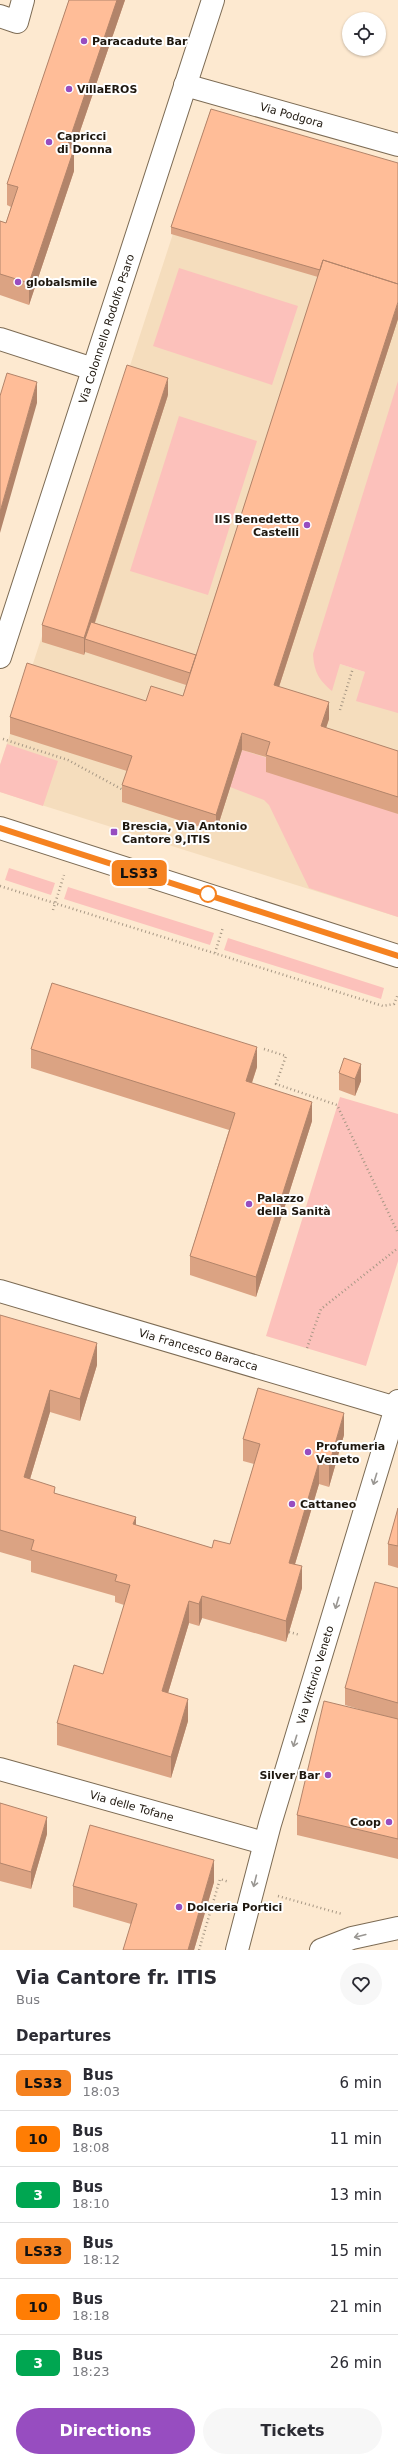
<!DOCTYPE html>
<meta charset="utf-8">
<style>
:root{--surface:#fff;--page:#f7f7f7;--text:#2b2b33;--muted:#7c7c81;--line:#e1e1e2;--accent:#974dc0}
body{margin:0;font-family:"DejaVu Sans",sans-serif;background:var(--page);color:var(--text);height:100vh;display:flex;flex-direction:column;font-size:15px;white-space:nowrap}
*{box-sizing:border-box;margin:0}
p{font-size:13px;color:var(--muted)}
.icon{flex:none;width:22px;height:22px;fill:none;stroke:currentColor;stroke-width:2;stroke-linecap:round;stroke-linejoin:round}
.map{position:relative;height:1950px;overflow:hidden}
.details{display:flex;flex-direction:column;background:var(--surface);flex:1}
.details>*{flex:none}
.badge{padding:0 8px;border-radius:6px;font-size:14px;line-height:26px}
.buttons{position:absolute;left:342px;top:12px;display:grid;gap:8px}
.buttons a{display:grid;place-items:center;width:44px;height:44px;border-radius:50%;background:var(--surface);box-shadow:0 1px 3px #0004;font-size:20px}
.map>.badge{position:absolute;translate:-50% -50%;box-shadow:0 0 0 2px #fff}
h2{padding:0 16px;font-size:15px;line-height:36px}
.round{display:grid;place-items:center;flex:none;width:42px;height:42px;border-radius:21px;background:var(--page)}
.summary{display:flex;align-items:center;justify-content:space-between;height:68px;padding:0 16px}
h1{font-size:19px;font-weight:600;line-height:30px}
.cta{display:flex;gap:8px;margin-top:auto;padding:8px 16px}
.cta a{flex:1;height:46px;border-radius:24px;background:var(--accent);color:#fff;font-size:16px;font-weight:600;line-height:46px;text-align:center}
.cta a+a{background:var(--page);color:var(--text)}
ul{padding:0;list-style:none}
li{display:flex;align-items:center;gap:12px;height:56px;padding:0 16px;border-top:1px solid var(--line)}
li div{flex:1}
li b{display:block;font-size:15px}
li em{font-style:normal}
li .badge{min-width:44px;font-weight:700;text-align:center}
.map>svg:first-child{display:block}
.built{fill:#f5ddbd}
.green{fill:#fcc1bb}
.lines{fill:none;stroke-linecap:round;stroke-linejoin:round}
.minor-casing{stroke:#7c6b54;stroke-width:24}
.path{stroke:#a69784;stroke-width:2.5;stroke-dasharray:1 3;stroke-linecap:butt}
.minor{stroke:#fff;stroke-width:22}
.wall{fill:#dba383}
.shaded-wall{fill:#b2846a}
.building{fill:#ffbd98;stroke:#b2846a}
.oneway{stroke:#9a9793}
.line-casing{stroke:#fff;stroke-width:9}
.line{stroke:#f58220;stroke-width:6}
.poi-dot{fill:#974dc0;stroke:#fff;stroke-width:1.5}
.stop-dot{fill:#fff;stroke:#f58220;stroke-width:2}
.labels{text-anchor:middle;stroke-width:4;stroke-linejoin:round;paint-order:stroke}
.poi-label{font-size:11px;font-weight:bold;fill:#1e170e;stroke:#fff;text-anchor:start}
.street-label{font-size:11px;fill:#1e170e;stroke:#fff}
</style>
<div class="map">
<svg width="398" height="1950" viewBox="0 0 398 1950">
<rect width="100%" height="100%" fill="#fde9d0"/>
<path class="built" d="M211 117 398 171V480L340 664 365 672 398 664V917L0 792V765Z"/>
<path class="green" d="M179 268 298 306 272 385 153 346Z
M398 381V713L356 701 365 672 340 664 332 691C319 680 314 672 313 654Z
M179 416 257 441 208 595 130 571Z
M7 744 58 761 43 806 0 792V765Z
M242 750 270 759 398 814V917L309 888 269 805 264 800 230 787Z
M9 868 55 883 51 895 5 880Z
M68 887 214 933 210 945 64 899Z
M228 938 384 988 381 999 224 950Z
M340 1097 398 1114V1261L366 1366 266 1336Z"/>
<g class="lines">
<defs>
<g id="minor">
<path d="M0 16 17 22 23 0"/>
<path id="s1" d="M185 85 398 145"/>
<path d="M0 339 93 369"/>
<path id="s2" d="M0 657 213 0"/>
<path d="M0 828 398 956"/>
<path id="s3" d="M0 1291 396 1408"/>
<path id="s4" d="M0 1769 264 1843"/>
<path id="s5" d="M237 1950 270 1824 398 1401"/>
<path d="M321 1950 352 1938 398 1928"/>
</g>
</defs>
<use href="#minor" class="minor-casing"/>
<path class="path" d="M340 710 353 668
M3 739 68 760 125 791
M0 886 383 1006 394 1004 398 994
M53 910 64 875
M215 953 223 927
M264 1049 286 1056 276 1084 337 1105 398 1233
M307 1348 321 1309 398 1248
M289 1632 300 1635
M278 1896 342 1914
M199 1950 220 1879 229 1882"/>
<use href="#minor" class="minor"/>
</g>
<path class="wall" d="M69 0H125L74 149V171L29 305 0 295V221L6 223 11 207 7 205V184Z
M211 109 398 319 279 687 329 719 326 728 398 751V814L266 772V757L242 750 216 832 122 802V785L127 771 10 734V717L146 701 183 696 186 685 85 652 84 655 42 642V625L168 395 95 623 196 655 318 277 171 234V227Z
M31 1049 257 1067 252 1083 312 1121 256 1297 190 1275V1256L229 1130 31 1068Z
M339 1073 361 1081 355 1096 339 1090Z
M0 1315 97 1365 80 1421 50 1412 30 1479 55 1493 136 1525 212 1548 230 1544 254 1464 243 1461V1439L344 1435 329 1487 319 1484 295 1564 302 1588 286 1642 202 1618 199 1626 189 1623 168 1693 188 1721 171 1778 57 1745V1723L103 1674 124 1605 115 1602V1596L31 1572V1561L0 1552Z
M398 1508V1568L388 1565V1544Z
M398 1588V1859L297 1835V1815L372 1713 345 1705V1688Z
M0 1803 47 1834 31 1889 0 1881Z
M214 1882 194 1950H123L131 1924 73 1907V1886Z"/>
<path class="shaded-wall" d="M117 0H125L67 169V147Z
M74 149V171L29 305V283Z
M398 302V319L274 702V685Z
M168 378V395L89 640 85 639V652L84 655V638Z
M37 382V403L0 533V512Z
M329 702V719L321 743V726Z
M242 733V750L216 832V815Z
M257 1047V1067L246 1100V1081Z
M361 1064V1081L355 1096V1079Z
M312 1102V1121L256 1297V1277Z
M97 1343V1365L80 1421V1399Z
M50 1390V1412L24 1499V1477Z
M344 1413V1435L329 1487V1465Z
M319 1462V1484L289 1584V1563Z
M136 1517V1539L133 1524Z
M302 1566V1588L286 1642V1621Z
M202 1596V1618L199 1626V1604Z
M189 1601V1623L162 1713V1691Z
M188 1699V1721L171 1778V1757Z
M47 1817V1834L31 1889V1872Z
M214 1860V1882L194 1950H188Z"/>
<path class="building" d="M69 0H117L67 147 74 149 29 283 0 274V221L6 223 18 187 7 184Z
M211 109 398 163V284L323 260 320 270 171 227Z
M323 260 398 284V302L274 685 329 702 321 726 398 751V797L266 755 270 742 242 733 216 815 122 785 132 756 10 717 27 663 146 701 151 686 183 696Z
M127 365 168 378 84 638 42 625Z
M7 373 37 382 0 512V396Z
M91 622 196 655 190 673 85 639Z
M52 983 257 1047 246 1081 312 1102 256 1277 190 1256 235 1113 31 1049Z
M344 1058 361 1064 355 1079 339 1073Z
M0 1315 97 1343 80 1399 50 1390 24 1477 55 1487 54 1493 136 1517 133 1524 212 1548 214 1540 230 1544 260 1444 243 1439 258 1388 344 1413 329 1465 319 1462 289 1563 302 1566 286 1621 202 1596 199 1604 189 1601 162 1691 188 1699 171 1757 57 1723 74 1665 103 1674 130 1585 115 1581 117 1575 31 1550 34 1540 0 1530Z
M398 1508V1546L388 1544Z
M375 1582 398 1588V1703L345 1688Z
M324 1701 398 1719V1839L297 1815Z
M0 1803 47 1817 31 1872 0 1863Z
M90 1825 214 1860 188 1950H123L137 1904 73 1886Z"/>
<defs><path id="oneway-shaft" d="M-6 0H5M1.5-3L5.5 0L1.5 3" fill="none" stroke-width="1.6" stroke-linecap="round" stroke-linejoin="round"/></defs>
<g class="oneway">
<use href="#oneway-shaft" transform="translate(375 1479) rotate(107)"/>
<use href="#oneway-shaft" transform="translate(337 1603) rotate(107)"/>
<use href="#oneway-shaft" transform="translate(295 1741) rotate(107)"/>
<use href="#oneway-shaft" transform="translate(255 1881) rotate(104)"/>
<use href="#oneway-shaft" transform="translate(360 1936) rotate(166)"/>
</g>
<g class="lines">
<defs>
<path id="line" d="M0 828 398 956"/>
</defs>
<use href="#line" class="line-casing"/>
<use href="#line" class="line"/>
</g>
<g class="poi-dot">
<circle cx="84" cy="41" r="4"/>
<circle cx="69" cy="89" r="4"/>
<circle cx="49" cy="142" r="4"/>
<circle cx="18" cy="282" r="4"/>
<circle cx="307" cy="525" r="4"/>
<rect x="110" y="828" width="8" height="8" rx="2"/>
<circle cx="249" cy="1204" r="4"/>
<circle cx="308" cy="1452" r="4"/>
<circle cx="292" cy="1504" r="4"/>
<circle cx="328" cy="1775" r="4"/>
<circle cx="389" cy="1822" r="4"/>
<circle cx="179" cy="1907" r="4"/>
</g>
<circle class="stop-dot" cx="208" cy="894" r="8"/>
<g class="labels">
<g class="poi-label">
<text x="92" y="45">Paracadute Bar</text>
<text x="77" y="93">VillaEROS</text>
<text x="57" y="140">Capricci<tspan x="57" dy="13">di Donna</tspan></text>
<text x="26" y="286">globalsmile</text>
<text x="299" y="523" text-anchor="end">IIS Benedetto<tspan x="299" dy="13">Castelli</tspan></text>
<text x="122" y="830">Brescia, Via Antonio<tspan x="122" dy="13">Cantore 9,ITIS</tspan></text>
<text x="257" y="1202">Palazzo<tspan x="257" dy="13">della Sanità</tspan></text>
<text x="316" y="1450">Profumeria<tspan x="316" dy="13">Veneto</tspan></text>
<text x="300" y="1508">Cattaneo</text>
<text x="320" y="1779" text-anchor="end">Silver Bar</text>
<text x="381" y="1826" text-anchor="end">Coop</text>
<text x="187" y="1911">Dolceria Portici</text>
</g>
<g class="street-label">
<text dy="4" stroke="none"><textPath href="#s1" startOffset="111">Via Podgora</textPath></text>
<text dy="4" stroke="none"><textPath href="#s2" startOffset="345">Via Colonnello Rodolfo Psaro</textPath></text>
<text dy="4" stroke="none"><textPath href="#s3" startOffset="207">Via Francesco Baracca</textPath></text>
<text dy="4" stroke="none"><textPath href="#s5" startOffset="286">Via Vittorio Veneto</textPath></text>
<text dy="4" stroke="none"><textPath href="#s4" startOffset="137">Via delle Tofane</textPath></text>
</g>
</g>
</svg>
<div class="buttons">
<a><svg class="icon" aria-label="locate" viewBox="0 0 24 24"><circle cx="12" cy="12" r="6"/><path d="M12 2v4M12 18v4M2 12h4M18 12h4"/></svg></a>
</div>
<b class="badge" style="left:139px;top:873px;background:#f58220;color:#111">LS33</b>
</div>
<section class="details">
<div class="summary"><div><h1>Via Cantore fr. ITIS</h1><p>Bus</p></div><a class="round"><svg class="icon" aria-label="heart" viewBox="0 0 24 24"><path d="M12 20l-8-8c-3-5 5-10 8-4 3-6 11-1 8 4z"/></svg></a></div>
<h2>Departures</h2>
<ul>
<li><span class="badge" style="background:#f58220;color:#111">LS33</span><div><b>Bus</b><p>18:03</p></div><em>6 min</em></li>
<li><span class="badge" style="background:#ff7d04;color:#111">10</span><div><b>Bus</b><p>18:08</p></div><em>11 min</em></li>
<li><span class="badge" style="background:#00a651;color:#fff">3</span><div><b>Bus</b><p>18:10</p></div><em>13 min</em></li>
<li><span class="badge" style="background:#f58220;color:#111">LS33</span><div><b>Bus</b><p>18:12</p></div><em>15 min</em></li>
<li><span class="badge" style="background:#ff7d04;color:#111">10</span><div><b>Bus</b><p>18:18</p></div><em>21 min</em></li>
<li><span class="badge" style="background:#00a651;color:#fff">3</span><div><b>Bus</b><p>18:23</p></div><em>26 min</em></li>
</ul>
<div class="cta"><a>Directions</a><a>Tickets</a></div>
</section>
